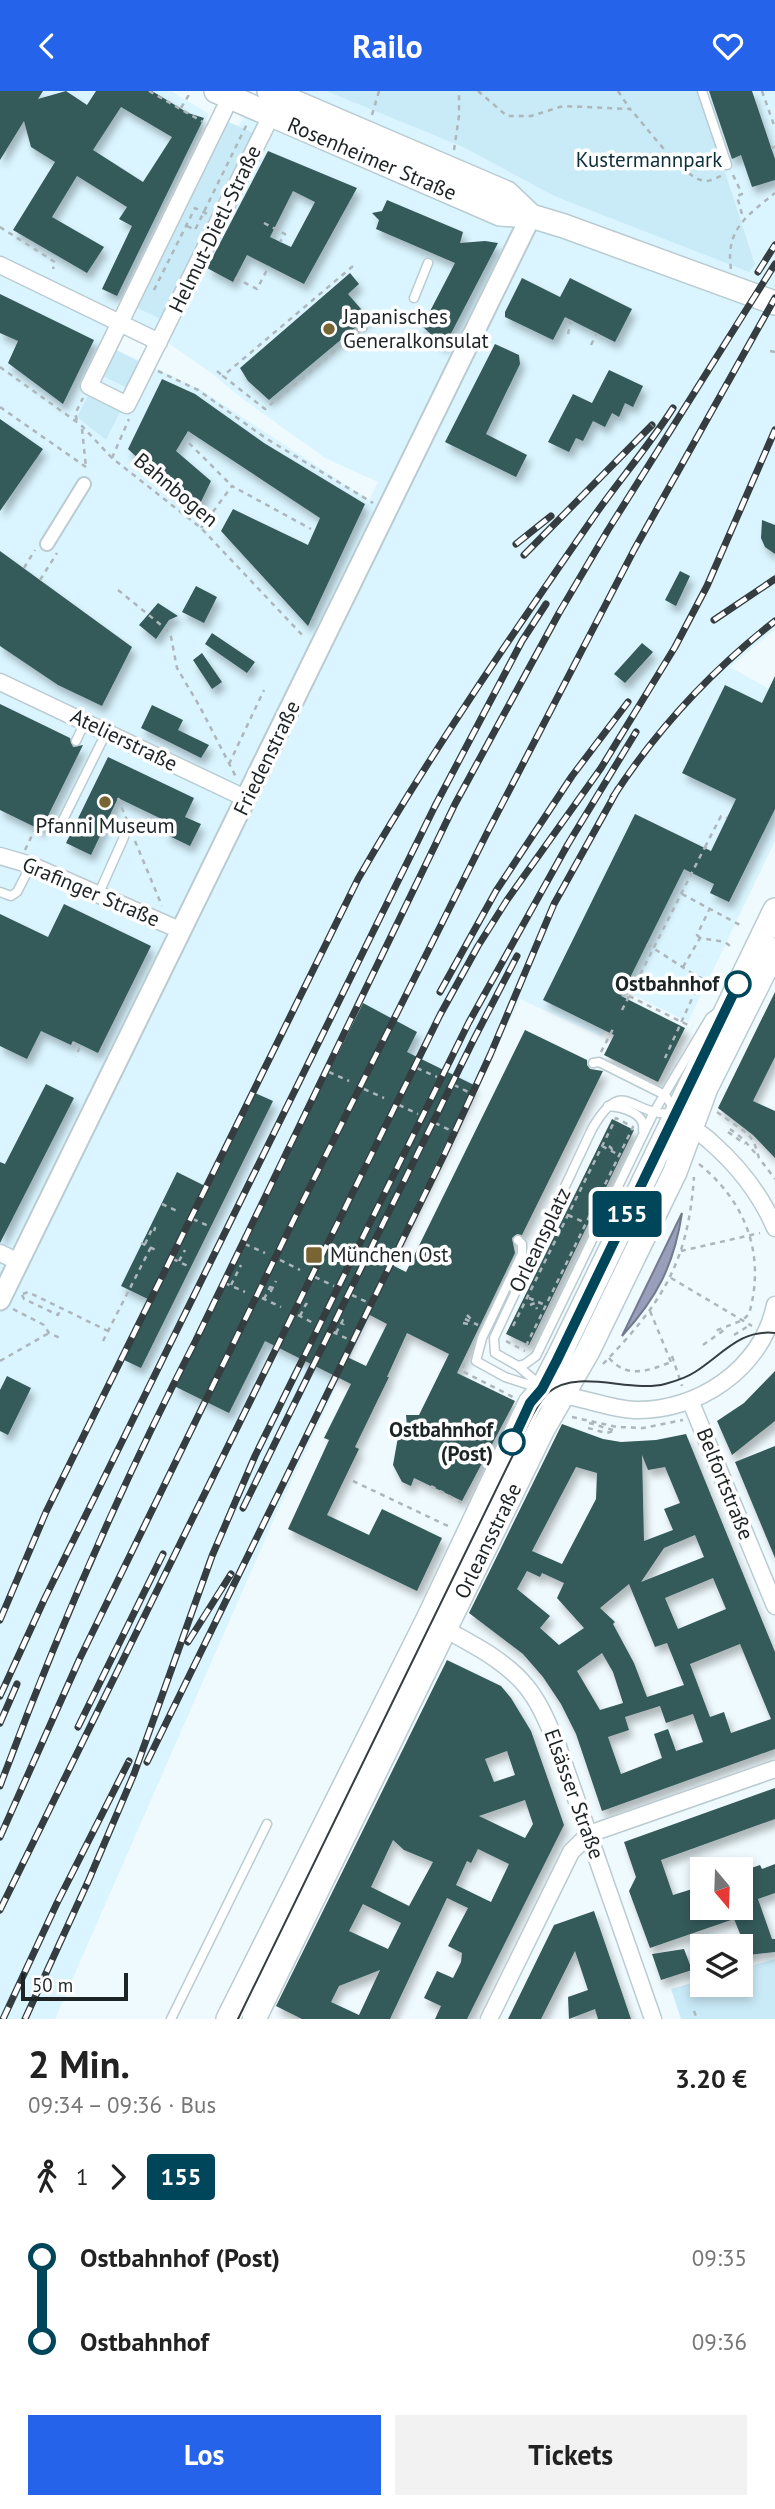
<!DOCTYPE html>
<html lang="de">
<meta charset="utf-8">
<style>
:root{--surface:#fff;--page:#f2f2f2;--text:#222;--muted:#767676;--accent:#2563eb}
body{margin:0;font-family:"PT Sans",sans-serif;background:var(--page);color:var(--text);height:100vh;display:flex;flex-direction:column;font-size:26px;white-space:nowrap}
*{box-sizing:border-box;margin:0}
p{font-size:23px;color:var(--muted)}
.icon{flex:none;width:38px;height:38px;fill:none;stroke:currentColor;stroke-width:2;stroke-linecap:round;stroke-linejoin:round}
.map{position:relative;height:1928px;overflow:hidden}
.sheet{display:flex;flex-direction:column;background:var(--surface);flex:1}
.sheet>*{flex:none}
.badge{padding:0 14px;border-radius:5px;font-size:24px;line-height:46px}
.needle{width:46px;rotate:161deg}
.controls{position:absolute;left:690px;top:1766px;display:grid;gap:14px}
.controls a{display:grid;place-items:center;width:63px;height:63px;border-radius:0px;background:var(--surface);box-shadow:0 4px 10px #0003;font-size:35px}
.scale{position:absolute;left:21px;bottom:18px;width:107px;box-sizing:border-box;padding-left:7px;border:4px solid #1d2426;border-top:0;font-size:19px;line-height:24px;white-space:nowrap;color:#1d2426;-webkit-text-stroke:5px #fff;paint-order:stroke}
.map>.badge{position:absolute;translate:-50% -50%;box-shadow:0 0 0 4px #fff}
.legs{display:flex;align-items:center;gap:10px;height:77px;padding:0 28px;font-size:23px}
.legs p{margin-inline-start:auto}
.overview{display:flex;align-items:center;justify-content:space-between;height:119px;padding:0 28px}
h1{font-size:38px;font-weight:700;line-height:52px}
.button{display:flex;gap:14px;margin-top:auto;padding:14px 28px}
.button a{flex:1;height:80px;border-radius:0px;background:var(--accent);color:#fff;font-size:28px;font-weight:700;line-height:80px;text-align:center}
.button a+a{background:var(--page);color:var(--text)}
ul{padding:0 28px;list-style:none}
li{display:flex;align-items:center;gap:24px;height:84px;font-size:26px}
li i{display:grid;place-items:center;width:10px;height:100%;margin:0 9px;background:currentColor}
li i::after{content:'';width:18px;height:18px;margin:-9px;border:5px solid;border-radius:50%;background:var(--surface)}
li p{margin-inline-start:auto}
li:first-child i{background:linear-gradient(#0000 50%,currentColor 0)}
li:last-child i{background:linear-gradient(currentColor 50%,#0000 0)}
header{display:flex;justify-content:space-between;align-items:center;height:91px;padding:0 28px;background:var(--accent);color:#fff;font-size:32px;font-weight:700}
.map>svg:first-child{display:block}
.built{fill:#daf5ff}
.green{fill:#c9eaf7}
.water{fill:#999fbb;stroke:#747a8e;stroke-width:2}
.building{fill:#365a5a;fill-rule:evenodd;filter:url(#shadow)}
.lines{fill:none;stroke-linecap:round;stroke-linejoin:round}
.service-casing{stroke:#bacbd1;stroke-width:11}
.pedestrian-casing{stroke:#bacbd1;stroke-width:16}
.minor-casing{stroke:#bacbd1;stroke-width:19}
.tertiary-casing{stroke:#bacbd1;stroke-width:23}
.secondary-casing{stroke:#bacbd1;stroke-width:26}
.path{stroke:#adb7bb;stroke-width:2.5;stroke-dasharray:5 5;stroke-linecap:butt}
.service{stroke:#fff;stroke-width:8}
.pedestrian{stroke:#fff;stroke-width:12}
.minor{stroke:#fff;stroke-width:16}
.tertiary{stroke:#fff;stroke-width:19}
.secondary{stroke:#fff;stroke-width:23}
.tram{stroke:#363d40;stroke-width:2}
.rail-casing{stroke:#363d40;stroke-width:7}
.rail{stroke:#fff;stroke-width:4.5;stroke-dasharray:13;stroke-linecap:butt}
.line-1-casing{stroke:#fff;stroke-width:16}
.line-1{stroke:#00465a;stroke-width:10}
.poi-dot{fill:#786533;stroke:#fff;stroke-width:2.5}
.stop-1-dot{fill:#fff;stroke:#00465a;stroke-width:3.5}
.labels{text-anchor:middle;stroke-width:7;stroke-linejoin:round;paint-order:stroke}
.street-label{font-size:21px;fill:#1d2426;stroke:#fff}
.park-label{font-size:21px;fill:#0d2f39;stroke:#fff}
.poi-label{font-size:21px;fill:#1d2426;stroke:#fff;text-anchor:start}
.stop-label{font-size:21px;font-weight:bold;fill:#1d2426;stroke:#fff;text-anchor:end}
</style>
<header><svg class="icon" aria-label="back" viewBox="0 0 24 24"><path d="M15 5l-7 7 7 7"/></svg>Railo<svg class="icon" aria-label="heart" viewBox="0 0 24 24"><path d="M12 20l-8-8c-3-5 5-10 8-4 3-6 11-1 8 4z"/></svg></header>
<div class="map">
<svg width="775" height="1928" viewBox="0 0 775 1928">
<defs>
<filter id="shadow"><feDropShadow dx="4" dy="7" stdDeviation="3.5" flood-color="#0004"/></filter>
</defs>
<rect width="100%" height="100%" fill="#effafe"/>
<path class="built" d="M0 0H171L209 23 100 251 201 299 369 409 378 391 325 367 243 308 210 281 129 225 259 0H326L463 56 554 105 755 172 699 0H775V538L730 576 775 601V750L688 931 625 900 602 946 520 908 278 1419 55 1928H0Z"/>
<path class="green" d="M326 0H699L755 173 749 181 554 105 463 56Z
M224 29 256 43 165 230 133 215Z
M112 257 144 273 131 299 99 283Z
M88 305 120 321 106 349 77 326Z
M775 1868V1928H681L671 1898 702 1889V1894H740V1878Z"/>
<path class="water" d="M682 1122C674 1174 657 1207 622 1245Z"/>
<path class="building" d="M0 0H43L38 8 66 0 87 14 96 0H152L188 22 204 27 117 205 102 198 132 135 119 128 127 116 77 85 52 126 104 156 87 182 13 139 55 71 31 56 24 30 0 69ZM121 16 172 46 143 91 93 59Z
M709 0H752L775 68V89L752 96 741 64 732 68Z
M268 60 357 97 304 193 247 164 233 191 207 177ZM293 100 315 111 291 156 270 146Z
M387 109 463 141 460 152 485 150 498 152 444 256 420 233 427 226 455 172 376 138 379 129 372 122 382 120Z
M350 182 359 193 348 203 368 226 269 309 248 290 240 277Z
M522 187 560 206 570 187 632 218 615 251 565 226 553 249 505 226V221Z
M0 203 94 249 63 313 8 272 18 250 0 242Z
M495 253 519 264 520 273 486 343 527 364 516 386 445 351Z
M609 279 643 295 633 316 625 312 619 326 612 322 605 336 593 330 583 350 576 347 569 361 548 351 573 303 592 312Z
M162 288 195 303 264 352 365 413 308 535 221 440 233 418 308 454 320 427 188 340 176 360 211 390 199 415 192 418 128 358Z
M0 328 43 358 0 420Z
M762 429 775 434V463L765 456 761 447Z
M0 460 132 556 102 615 58 594 0 555Z
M680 480 690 485 676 515 665 509Z
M196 495 217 506 204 532 182 521Z
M158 512 178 525 169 529 156 548 139 534Z
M212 542 255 571 247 582 205 553Z
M642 552 653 561 625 592 614 583Z
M202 562 222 591 212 598 193 569Z
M775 585V718L729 811 710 802 714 793 684 778 621 905 685 937 658 991 604 964 614 944 543 909 635 723 711 760 736 708 682 682 725 594 762 612Z
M0 613 70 647 73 656 83 654 41 739 0 719Z
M152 614 183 629 178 639 209 654 201 667 141 637Z
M108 666 194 707 185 726 201 733 190 755 165 743 170 732 118 707 91 764 66 752Z
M64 813 151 855 98 962 73 950 71 954 41 940 27 968 0 955V823L48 846Z
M775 901V966L753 1010 775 1020V1067L753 1044 718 1017Z
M363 912 417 941 407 961 474 994 388 1172 406 1181 525 939 587 969V974L590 978 603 980 522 1144 517 1143 512 1147 515 1162 457 1282 515 1310 462 1410 414 1387 411 1395 402 1391 393 1374 398 1346 408 1347 406 1324H419L449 1263 407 1242 387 1286H389L355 1356 359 1358 327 1424 369 1444 382 1418 442 1447 417 1500 288 1438 329 1349 324 1347 351 1293 265 1250 229 1322 174 1295ZM364 1221 387 1233 366 1275 343 1264Z
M46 993 74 1007 0 1152V1071L5 1073Z
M255 1002 273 1010 141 1277 124 1269 152 1210 121 1195 177 1081 209 1097Z
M612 1028 634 1039 529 1254 506 1243Z
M775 1280V1330L732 1364 717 1330 744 1312Z
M7 1285 31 1297 8 1344 0 1340V1299Z
M562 1333 603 1348 621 1351 656 1349 686 1343 775 1561V1658L602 1720 576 1643 561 1613 543 1586 523 1563 469 1522ZM642 1364 648 1379 665 1376 680 1412 664 1418 673 1439 644 1450ZM576 1376 597 1382 596 1408 562 1473 532 1460ZM695 1444 704 1466 641 1491 664 1457ZM527 1480 540 1486 542 1482 564 1492 557 1507 584 1537 559 1554 540 1537 550 1525 517 1498ZM713 1487 726 1518 678 1538 665 1507ZM629 1493 655 1556 667 1552 684 1594 647 1606 634 1572 613 1533 615 1531 600 1517ZM740 1553 771 1628 731 1642 724 1621 710 1626 690 1573ZM602 1562 613 1581 623 1612 600 1619 577 1580ZM660 1615 666 1632 693 1623 703 1651 676 1660 668 1638 654 1643 662 1667 621 1683 608 1646 629 1639 625 1626Z
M775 1355V1467L735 1371Z
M447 1569 501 1595 511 1607 531 1640 564 1734 467 1928H435L441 1915 424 1907 437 1880 453 1887 461 1871 462 1862 448 1855 468 1817 447 1807 390 1928H302L276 1915ZM507 1660 515 1684 494 1691 485 1668ZM525 1709 533 1733 525 1747 479 1725ZM393 1749 404 1759 433 1771 409 1815 371 1796ZM478 1758 509 1773 491 1811 456 1794 467 1770 471 1772ZM363 1813 401 1832 388 1858 349 1840ZM380 1879 359 1924 331 1911 339 1895Z
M775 1697V1728L661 1769 673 1804 702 1795V1816H740V1781L760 1774 762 1778 775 1773V1802L758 1808 772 1848H775V1861L740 1865V1851L743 1850 734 1828 650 1857 629 1800 636 1786 624 1751Z
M594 1820 631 1928H598L595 1918 569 1928 568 1906 588 1899 575 1860 541 1928H508L554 1834Z
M684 1858 692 1879 661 1889 652 1863Z"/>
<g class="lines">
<defs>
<path id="service" d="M702 0 727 74
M414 207 428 172
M76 650 85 631
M58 739 107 640
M0 801 11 805 17 801 31 774
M99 802 124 746
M593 972 599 971 665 1004 675 1019
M608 1015C622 1016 646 1022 643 1039
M518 1149 522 1153V1163L482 1247 476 1270 505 1286 539 1297
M518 1275 525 1273 536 1265 654 1021 710 927 718 921
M540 1294 518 1275 495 1262 494 1247 592 1038C624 982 631 1027 673 1022
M171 1928 267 1733"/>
<path id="pedestrian" d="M47 453 84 393"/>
<path id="minor" d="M230 7 89 295 127 314 271 25
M0 174 159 251
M0 591 247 708
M0 765 31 774 182 840
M686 1031C694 1039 704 1044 712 1052 738 1075 761 1104 775 1137
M0 1162 19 1171
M555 1302C563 1305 572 1305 581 1308 599 1312 615 1318 634 1319 697 1321 762 1278 775 1214
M690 1309 775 1515
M436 1533C467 1551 502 1566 526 1595 540 1612 548 1633 557 1653L653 1928
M489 1928 571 1761 589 1743 775 1678"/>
<path id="tertiary" d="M0 1209 531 125"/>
<path id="secondary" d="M216 0 500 123 531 125 564 135 775 212
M269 0 507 102 531 125
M228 1928 428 1528 530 1312 542 1298 561 1261 775 819
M254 1928 543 1338 588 1260 675 1081 706 997 775 859"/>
</defs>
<use href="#service" class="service-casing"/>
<use href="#pedestrian" class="pedestrian-casing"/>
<use href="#minor" class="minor-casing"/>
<use href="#tertiary" class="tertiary-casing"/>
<use href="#secondary" class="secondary-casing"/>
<path class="path" d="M149 0 203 31
M478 0 507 25H531L563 15 630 18C646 35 680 83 701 89 708 92 716 87 723 84
M618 0 630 18
M762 0 775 37
M181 17 190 2
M372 24 379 0
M771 57 775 56
M454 59 459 25V0
M733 84 742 103 737 105 743 127
M264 132 285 143 280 151
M187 135 195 139 247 33
M0 136 55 171 53 178
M353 175 223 285 265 318 359 240H364L380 225
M731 178C725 138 748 124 775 102
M235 187 257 198 269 175
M154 199 195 117 207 123
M568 243 571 229
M591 254 597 242
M770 260 775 261
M0 276 81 334 112 367 201 437 305 547
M158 280 198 299 267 348 373 412
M217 280 223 285
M0 316 86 376
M77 329 75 323 83 307
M82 338 86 376
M189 352 232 395
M112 367 129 328
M201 437 232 395 311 438
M24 477 35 459
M40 489 57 462
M118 499 166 538 171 546 177 577 200 616 236 686
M229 673 264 599
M118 707 130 737
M135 750 162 815
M705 756 721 725 727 727
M25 759 36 736
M682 803 740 834
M700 847 697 844 709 819
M647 853 690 881 695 901 665 967
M683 876 700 847 725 851 730 855
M690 881 712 893
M629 905 692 936
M622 919 705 756 711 760
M72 952 80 955 76 966
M601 961 613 938
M417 977 437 986
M329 981 349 990
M454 994 470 1002
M364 998 384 1007
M399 1014 418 1023
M717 1021 748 1043 754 1051 759 1067 775 1088
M435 1032 452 1040
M730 1038 743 1048 757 1064
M728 1041 745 1053
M602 1055 619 1064
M609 1055 612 1058H617
M699 1073C746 1111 766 1164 749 1223L743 1229 715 1240
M162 1113 177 1120
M568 1124 586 1132
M193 1128 211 1136
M141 1152 158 1160
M145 1153 153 1136 155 1137 154 1140
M245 1153 265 1162
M681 1160 760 1142
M173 1168 190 1176
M280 1169 300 1179
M179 1170 185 1159
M315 1186 334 1195
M671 1187 752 1235
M225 1192 245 1201
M231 1194 241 1174
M23 1203 28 1201 108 1240
M22 1204 24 1208 58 1224 61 1217
M352 1204 369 1212
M262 1207 281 1216
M529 1207 545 1214
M264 1208 270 1196 273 1197 271 1200 276 1190
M530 1214 535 1212 537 1218
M13 1218 44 1234 49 1242 60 1247
M650 1220 671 1271
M298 1224 315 1233
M467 1224 474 1231
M300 1225 306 1213 309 1214 308 1217
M465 1228 478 1234
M463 1232 473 1234
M513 1235 616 1027 633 1036 524 1259
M333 1241 350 1249
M336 1242 343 1229 345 1230 343 1234
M734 1244 750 1234
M103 1250 151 1156
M506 1250 525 1260
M703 1254 724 1239
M672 1265 682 1295
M609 1267C628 1289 650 1279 674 1270
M0 1270 49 1242
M464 1272 462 1280 513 1306
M603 1273C662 1212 688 1172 694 1086
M572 1326 617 1336 643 1337 683 1329
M589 1332 613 1339
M588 1337 606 1342 614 1340
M353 1390 450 1436
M431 1395 462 1412
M694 1920 697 1928"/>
<use href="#service" class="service"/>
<use href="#pedestrian" class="pedestrian"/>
<use href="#minor" class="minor"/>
<use href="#tertiary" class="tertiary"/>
<use href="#secondary" class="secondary"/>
<path class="tram" d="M238 1928 531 1327C536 1318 541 1308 549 1301 578 1277 630 1302 665 1293 676 1290 686 1287 695 1281 722 1264 740 1238 775 1242"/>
<defs>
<path id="rail" d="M758 181 775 154
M516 453 551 425
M524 464 652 334
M714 529 775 488
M613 706C657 638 711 580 775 530
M440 901 496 800 572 685 628 611
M243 1417 474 948 517 865
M0 1529 46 1421 358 788C431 661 514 541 597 421 622 386 650 353 673 317
M188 1551 231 1483
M0 1605 44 1509 435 715 522 550 546 513
M0 1632 17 1593
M78 1636 163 1463
M147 1671 444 1064 491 962 554 813 618 698
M0 1695C57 1542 121 1394 196 1249L455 713 559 522 608 439 775 173
M0 1746 80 1567 299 1118 487 742 634 459 775 207
M87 1793 134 1683 212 1465 255 1365 469 931 568 753 636 641
M0 1819 440 924 478 855 507 809 601 677 675 556 707 495 775 339
M3 1928 57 1812 129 1670
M25 1928 91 1784"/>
</defs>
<use href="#rail" class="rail-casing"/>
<use href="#rail" class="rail"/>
</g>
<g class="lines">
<defs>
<path id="line-1" d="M512 1351 530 1312 542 1298 557 1269 738 893"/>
</defs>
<use href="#line-1" class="line-1-casing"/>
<use href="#line-1" class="line-1"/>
</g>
<g class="poi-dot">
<circle cx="329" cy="238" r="7"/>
<circle cx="105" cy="711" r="7"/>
<rect x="305" y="1155" width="18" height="18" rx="3.5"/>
</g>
<g class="stop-1-dot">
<circle cx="738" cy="893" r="12"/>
<circle cx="512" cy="1351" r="12"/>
</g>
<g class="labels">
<g class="street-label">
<text transform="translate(372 68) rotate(23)" y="7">Rosenheimer Straße</text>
<text transform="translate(215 138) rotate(-64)" y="7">Helmut-Dietl-Straße</text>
<text transform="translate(176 399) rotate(40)" y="7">Bahnbogen</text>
<text transform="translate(124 649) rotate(26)" y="7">Atelierstraße</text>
<text transform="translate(267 667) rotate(-64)" y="7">Friedenstraße</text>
<text transform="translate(91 801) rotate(23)" y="7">Grafinger Straße</text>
<text transform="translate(540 1149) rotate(-64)" y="7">Orleansplatz</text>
<text transform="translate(725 1393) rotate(68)" y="7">Belfortstraße</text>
<text transform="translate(488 1450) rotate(-64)" y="7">Orleansstraße</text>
<text transform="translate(574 1703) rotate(70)" y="7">Elsässer Straße</text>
</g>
<g class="park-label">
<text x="649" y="76">Kustermannpark</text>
</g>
<g class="poi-label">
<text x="343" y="233">Japanisches<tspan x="343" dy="24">Generalkonsulat</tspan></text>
<text x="105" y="742" text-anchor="middle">Pfanni Museum</text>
<text x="330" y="1171">München Ost</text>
</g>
<g class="stop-label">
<text x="719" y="900">Ostbahnhof</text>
<text x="493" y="1346">Ostbahnhof<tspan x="493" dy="24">(Post)</tspan></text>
</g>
</g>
</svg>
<div class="controls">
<a><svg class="needle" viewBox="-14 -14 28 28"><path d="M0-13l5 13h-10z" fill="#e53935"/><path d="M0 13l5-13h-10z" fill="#767676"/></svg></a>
<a><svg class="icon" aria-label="layers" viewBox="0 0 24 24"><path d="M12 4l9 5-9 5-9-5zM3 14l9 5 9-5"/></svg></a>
</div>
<div class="scale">50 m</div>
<b class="badge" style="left:627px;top:1123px;background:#00465a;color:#fff">155</b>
</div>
<section class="sheet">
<div class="overview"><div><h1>2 Min.</h1><p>09:34 – 09:36 · Bus</p></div><b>3.20 €</b></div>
<div class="legs"><svg class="icon" aria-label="walk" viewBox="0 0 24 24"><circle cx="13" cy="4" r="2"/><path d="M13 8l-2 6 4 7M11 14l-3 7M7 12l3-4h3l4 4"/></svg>1<svg class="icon" aria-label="forward" viewBox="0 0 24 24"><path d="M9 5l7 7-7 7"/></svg><b class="badge" style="background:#00465a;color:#fff">155</b></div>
<ul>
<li><i style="color:#00465a"></i><b>Ostbahnhof (Post)</b><p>09:35</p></li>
<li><i style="color:#00465a"></i><b>Ostbahnhof</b><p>09:36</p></li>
</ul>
<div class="button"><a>Los</a><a>Tickets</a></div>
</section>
